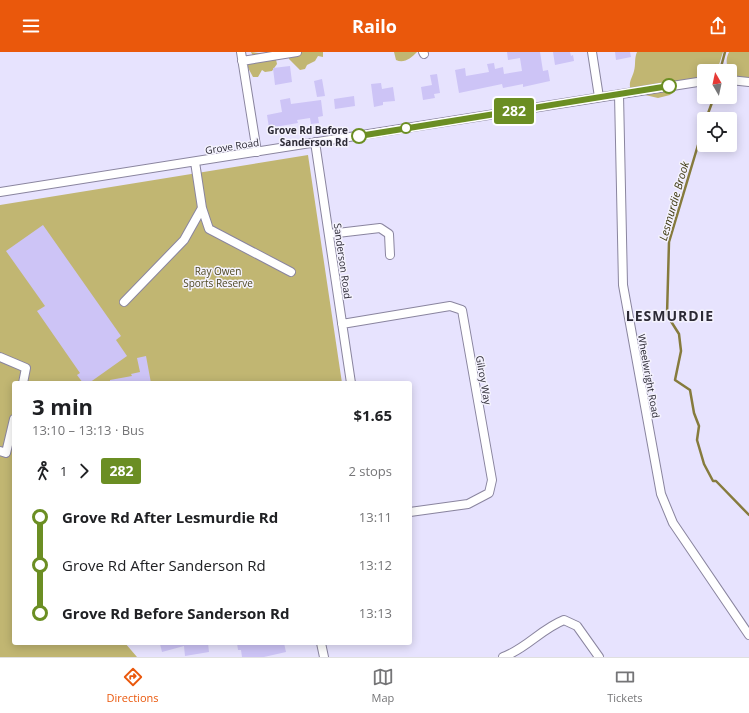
<!DOCTYPE html>
<meta charset="utf-8">
<style>
:root{--surface:#fff;--page:#f2f2f2;--text:#202124;--muted:#757577;--line:#e0e0e0;--accent:#ea580c}
body{margin:0;font-family:"Open Sans",sans-serif;background:var(--page);color:var(--text);height:100vh;display:flex;flex-direction:column;font-size:15px;white-space:nowrap}
*{box-sizing:border-box;margin:0}
p{font-size:13px;color:var(--muted)}
.icon{flex:none;width:22px;height:22px;fill:none;stroke:currentColor;stroke-width:2;stroke-linecap:round;stroke-linejoin:round}
.map{position:relative;flex:1;overflow:hidden}
.drawer{position:absolute;left:12px;top:329px;width:400px;height:264px;display:flex;flex-direction:column;background:var(--surface);border-radius:4px;box-shadow:0 2px 10px #0003}
.drawer>*{flex:none}
.badge{padding:0 8px;border-radius:3px;font-size:14px;line-height:26px}
.needle{width:26px;rotate:351deg}
.buttons{position:absolute;left:697px;top:12px;display:grid;gap:8px}
.buttons a{display:grid;place-items:center;width:40px;height:40px;border-radius:4px;background:var(--surface);box-shadow:0 2px 10px #0003;font-size:20px}
.map>.badge{position:absolute;translate:-50% -50%;box-shadow:0 0 0 2px #fff}
.legs{display:flex;align-items:center;gap:6px;height:44px;padding:0 20px;font-size:13px}
.legs p{margin-inline-start:auto}
.overview{display:flex;align-items:center;justify-content:space-between;height:68px;padding:0 20px}
h1{font-size:22px;font-weight:700;line-height:30px}
ul{padding:0 20px;list-style:none}
li{display:flex;align-items:center;gap:14px;height:48px;font-size:15px}
li i{display:grid;place-items:center;width:6px;height:100%;margin:0 5px;background:currentColor}
li i::after{content:'';width:10px;height:10px;margin:-5px;border:3px solid;border-radius:50%;background:var(--surface)}
li p{margin-inline-start:auto}
li:first-child i{background:linear-gradient(#0000 50%,currentColor 0)}
li:last-child i{background:linear-gradient(currentColor 50%,#0000 0)}
header{display:flex;justify-content:space-between;align-items:center;height:52px;padding:0 20px;background:var(--accent);color:#fff;font-size:18px;font-weight:700}
.tabs{display:flex;justify-content:space-around;align-items:center;height:56px;border-top:1px solid var(--line);background:var(--surface);font-size:11px;color:var(--muted)}
.tabs a{display:grid;justify-items:center;gap:2px}
.tabs .selected{color:var(--accent)}
.map>svg:first-child{display:block}
.green{fill:#c1b672}
.lines{fill:none;stroke-linecap:round;stroke-linejoin:round}
.stream{stroke:#867b3d;stroke-width:2.5}
.building{fill:#cdc4f6}
.minor-casing{stroke:#8a859f;stroke-width:10}
.minor{stroke:#fff;stroke-width:8}
.line-1-casing{stroke:#fff;stroke-width:9}
.line-1{stroke:#6b8e23;stroke-width:6}
.stop-1-dot{fill:#fff;stroke:#6b8e23;stroke-width:2}
.labels{text-anchor:middle;stroke-width:3;stroke-linejoin:round;paint-order:stroke}
.stop-label{font-size:10px;font-weight:bold;fill:#2c2a35;stroke:#f4f2fd;text-anchor:end}
.street-label{font-size:10px;fill:#2c2a35;stroke:#f4f2fd}
.park-label{font-size:10px;fill:#4e4821;stroke:#f4f2fd}
.water-label{font-size:11px;font-style:italic;fill:#403b13;stroke:#f4f2fd}
.district-label{font-size:14px;font-weight:bold;letter-spacing:1px;fill:#2c2a35;stroke:#f4f2fd}
</style>
<header><svg class="icon" aria-label="menu" viewBox="0 0 24 24"><path d="M4 6h16M4 12h16M4 18h16"/></svg>Railo<svg class="icon" aria-label="share" viewBox="0 0 24 24"><path d="M12 15V3M7 8l5-5 5 5M5 13v7h14v-7"/></svg></header>
<div class="map">
<svg width="749" height="605" viewBox="0 0 749 605">
<rect width="100%" height="100%" fill="#e7e3fe"/>
<path class="green" d="M251 0 275 3 277 12 272 19 265 20 262 18 258 25H253L245 10 253 4Z
M289 0H323V5L318 4 315 9 307 13 305 17 300 18 289 7Z
M394 0H417C411 6 404 12 396 8Z
M637 0H723L717 19H704V27L679 34 670 43 658 46 632 40C627 31 632 27 634 19 636 12 634 7 637 0Z
M729 0H749V25L739 27C729 20 723 12 729 0Z
M308 103 342 331H14V591H125L137 605H0V153Z"/>
<g class="lines">
<path class="stream" d="M721 15 725 0
M706 67 714 45
M704 73 669 190 667 263 679 282 681 299 675 328 690 338 694 361 699 374 697 388 704 412 713 429H716L749 463"/>
</g>
<path class="building" d="M507 0H540L543 19 548 18 550 29 523 35V32L503 36 502 32 459 41 455 18 465 16 466 24 489 20 487 12 494 11 495 17 503 15 504 22 522 19 520 6 508 8Z
M553 0H570L571 4 573 3 574 9 555 13Z
M615 0H630L631 5 616 8Z
M290 14 292 30 275 33 273 16Z
M437 22 440 41 434 42 435 46 423 48 421 35 432 33 430 23Z
M322 27 325 44 317 45 314 29Z
M381 31 382 37 393 35 395 49 383 50V53L374 55 371 32Z
M354 44 355 54 335 57 334 47Z
M290 46 291 52 321 48 323 64 318 65 319 71 311 72 310 66 297 68 298 71 269 76 267 63 282 60 280 48Z
M43 173 121 284 116 288 127 304 89 331H83L77 323 80 321 37 259 45 254 6 199Z
M146 304 151 331H110V328L132 324 131 322 140 320 137 306Z
M164 591H208L209 600 185 604 184 594 162 600 160 592Z
M237 591H284L286 600 264 605H242L241 598H238Z"/>
<g class="lines">
<defs>
<path id="minor" d="M241 0 257 100
M423 0 424 2
M592 0 599 45
M242 9 297 0
M730 28 749 30
M619 42 623 233 661 442 673 471 749 583
M315 90 351 331
M0 140 704 29
M202 156 209 177 291 220
M329 182 380 176 389 182 390 203
M124 250 184 188 202 156 195 110
M342 272 450 254 462 258 492 428 489 441 468 452 410 460
M0 305 26 316 23 331
M0 399 6 401 14 367
M321 591 324 605
M503 605C526 597 541 577 564 568L577 574 599 605"/>
</defs>
<use href="#minor" class="minor-casing"/>
<use href="#minor" class="minor"/>
</g>
<g class="lines">
<defs>
<path id="line-1" d="M359 84 669 34"/>
</defs>
<use href="#line-1" class="line-1-casing"/>
<use href="#line-1" class="line-1"/>
</g>
<g class="stop-1-dot">
<circle cx="669" cy="34" r="7"/>
<circle cx="406" cy="76" r="5"/>
<circle cx="359" cy="84" r="7"/>
</g>
<g class="labels">
<g class="stop-label">
<text x="348" y="82">Grove Rd Before<tspan x="348" dy="12">Sanderson Rd</tspan></text>
</g>
<g class="street-label">
<text transform="translate(232 94) rotate(-9)" y="4">Grove Road</text>
<text transform="translate(343 209) rotate(82)" y="4">Sanderson Road</text>
<text transform="translate(649 324) rotate(80)" y="4">Wheelwright Road</text>
<text transform="translate(484 328) rotate(80)" y="4">Gilroy Way</text>
</g>
<g class="park-label">
<text x="218" y="223">Ray Owen<tspan x="218" dy="12">Sports Reserve</tspan></text>
</g>
<g class="water-label">
<text transform="translate(674 149) rotate(-74)" y="4">Lesmurdie Brook</text>
</g>
<g class="district-label">
<text x="670" y="269">LESMURDIE</text>
</g>
</g>
</svg>
<div class="buttons">
<a><svg class="needle" viewBox="-14 -14 28 28"><path d="M0-13l5 13h-10z" fill="#e53935"/><path d="M0 13l5-13h-10z" fill="#757577"/></svg></a>
<a><svg class="icon" aria-label="locate" viewBox="0 0 24 24"><circle cx="12" cy="12" r="6"/><path d="M12 2v4M12 18v4M2 12h4M18 12h4"/></svg></a>
</div>
<b class="badge" style="left:514px;top:59px;background:#6b8e23;color:#fff">282</b>
<section class="drawer">
<div class="overview"><div><h1>3 min</h1><p>13:10 – 13:13 · Bus</p></div><b>$1.65</b></div>
<div class="legs"><svg class="icon" aria-label="walk" viewBox="0 0 24 24"><circle cx="13" cy="4" r="2"/><path d="M13 8l-2 6 4 7M11 14l-3 7M7 12l3-4h3l4 4"/></svg>1<svg class="icon" aria-label="forward" viewBox="0 0 24 24"><path d="M9 5l7 7-7 7"/></svg><b class="badge" style="background:#6b8e23;color:#fff">282</b><p>2 stops</p></div>
<ul>
<li><i style="color:#6b8e23"></i><b>Grove Rd After Lesmurdie Rd</b><p>13:11</p></li>
<li><i style="color:#6b8e23"></i><span>Grove Rd After Sanderson Rd</span><p>13:12</p></li>
<li><i style="color:#6b8e23"></i><b>Grove Rd Before Sanderson Rd</b><p>13:13</p></li>
</ul>
</section>
</div>
<nav class="tabs">
<a class="selected"><svg class="icon" aria-label="directions" viewBox="0 0 24 24"><path d="M12 3l9 9-9 9-9-9zM9 14v-3h6M13 9l2 2-2 2"/></svg>Directions</a>
<a><svg class="icon" aria-label="map" viewBox="0 0 24 24"><path d="M3 6l6-2 6 2 6-2v14l-6 2-6-2-6 2zM9 4v14M15 6v14"/></svg>Map</a>
<a><svg class="icon" aria-label="tickets" viewBox="0 0 24 24"><path d="M3 7h18v10H3zM15 7v10"/></svg>Tickets</a>
</nav>
